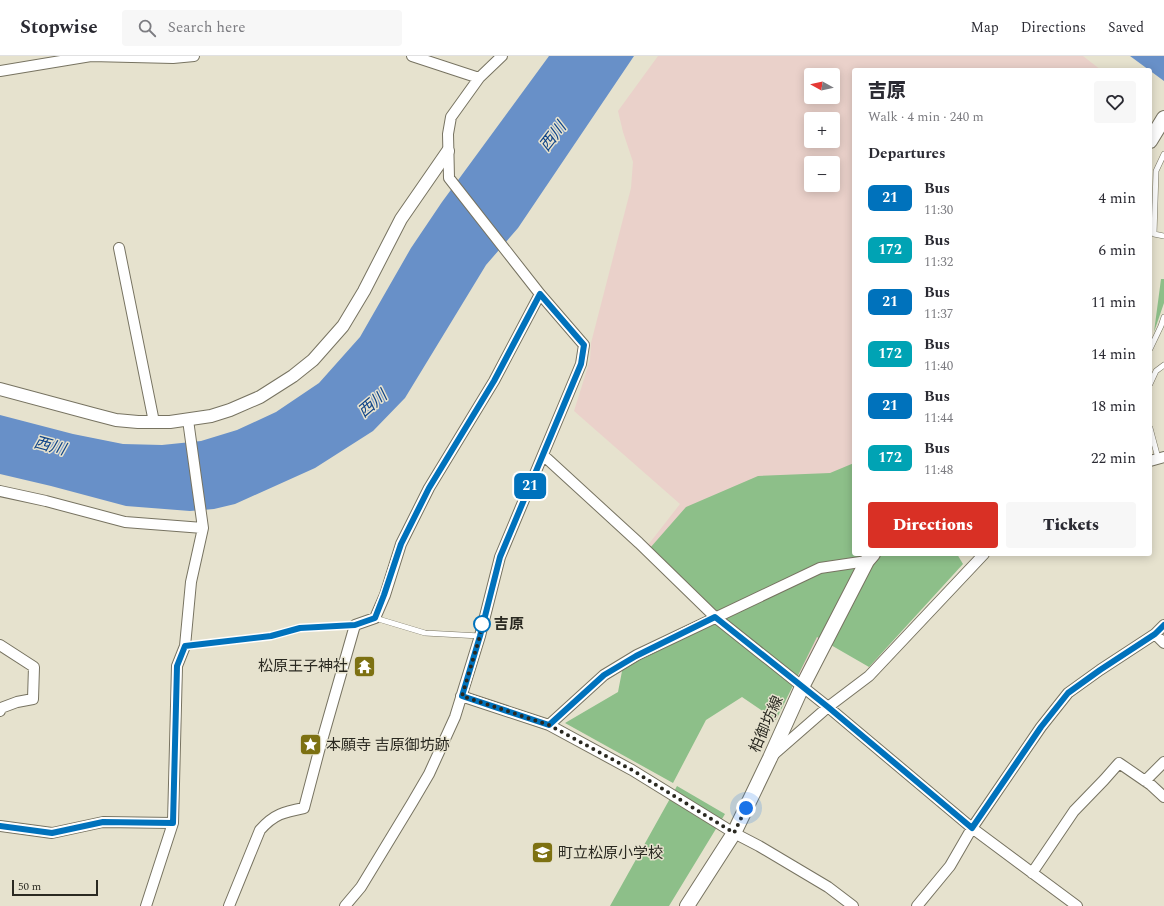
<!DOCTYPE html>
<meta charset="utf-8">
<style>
:root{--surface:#fff;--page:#f7f7f7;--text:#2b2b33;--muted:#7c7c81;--line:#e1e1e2;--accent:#d93025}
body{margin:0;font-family:Spectral,"Noto Sans JP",serif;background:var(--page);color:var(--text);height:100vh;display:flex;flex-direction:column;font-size:15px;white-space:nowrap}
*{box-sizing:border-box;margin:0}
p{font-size:13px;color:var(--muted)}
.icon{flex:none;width:22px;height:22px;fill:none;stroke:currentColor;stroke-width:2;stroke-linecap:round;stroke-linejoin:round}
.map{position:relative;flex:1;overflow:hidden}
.sheet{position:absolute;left:852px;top:12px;width:300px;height:488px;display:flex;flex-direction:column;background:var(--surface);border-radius:4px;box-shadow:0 2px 10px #0003}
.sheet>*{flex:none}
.badge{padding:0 8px;border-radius:6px;font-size:14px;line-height:26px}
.needle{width:26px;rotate:278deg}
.buttons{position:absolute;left:804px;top:12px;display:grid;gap:8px}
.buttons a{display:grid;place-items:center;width:36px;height:36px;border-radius:4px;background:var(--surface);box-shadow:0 2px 10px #0003;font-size:20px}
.scale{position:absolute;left:12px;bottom:10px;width:86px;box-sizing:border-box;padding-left:4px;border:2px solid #2a2921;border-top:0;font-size:11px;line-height:14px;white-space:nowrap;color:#2a2921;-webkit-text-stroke:3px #e6e2ce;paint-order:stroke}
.you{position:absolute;width:20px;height:20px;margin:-10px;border:3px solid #fff;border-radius:50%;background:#1a73e8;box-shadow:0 0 0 6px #1a73e833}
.map>.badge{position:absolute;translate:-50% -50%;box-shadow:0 0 0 2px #fff}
h2{padding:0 16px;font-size:15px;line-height:36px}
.round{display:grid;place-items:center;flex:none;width:42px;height:42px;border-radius:4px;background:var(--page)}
.headline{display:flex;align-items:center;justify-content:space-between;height:68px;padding:0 16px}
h1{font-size:19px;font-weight:800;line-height:30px}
.action{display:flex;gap:8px;margin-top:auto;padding:8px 16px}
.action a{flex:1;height:46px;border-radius:4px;background:var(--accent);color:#fff;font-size:16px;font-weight:800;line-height:46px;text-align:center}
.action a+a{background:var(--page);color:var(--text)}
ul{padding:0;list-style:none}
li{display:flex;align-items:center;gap:12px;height:52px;padding:0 16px}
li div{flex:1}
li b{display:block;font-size:15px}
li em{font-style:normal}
li .badge{min-width:44px;font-weight:700;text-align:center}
header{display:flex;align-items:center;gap:24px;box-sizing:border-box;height:56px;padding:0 20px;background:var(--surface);border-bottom:1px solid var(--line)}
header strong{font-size:19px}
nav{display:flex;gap:22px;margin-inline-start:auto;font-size:14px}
.search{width:280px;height:36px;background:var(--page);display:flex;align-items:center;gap:10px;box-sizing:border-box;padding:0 14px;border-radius:4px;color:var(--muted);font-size:15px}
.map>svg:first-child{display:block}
.industrial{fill:#ead1ca;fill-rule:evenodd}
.green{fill:#8dbf89}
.water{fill:#6890c8}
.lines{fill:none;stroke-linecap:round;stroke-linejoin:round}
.service-casing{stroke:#777361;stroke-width:6}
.minor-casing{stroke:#777361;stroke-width:12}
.tertiary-casing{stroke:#777361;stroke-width:14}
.secondary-casing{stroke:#777361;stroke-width:16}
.service{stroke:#fff;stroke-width:5}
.minor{stroke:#fff;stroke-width:10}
.tertiary{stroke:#fff;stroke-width:12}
.secondary{stroke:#fff;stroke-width:14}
.line-casing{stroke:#fff;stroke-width:9}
.line{stroke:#0072bc;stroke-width:6}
.walk{stroke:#2a2921;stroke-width:4;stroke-dasharray:0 7.2}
.stop-dot{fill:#fff;stroke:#0072bc;stroke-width:2}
.labels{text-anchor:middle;stroke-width:3;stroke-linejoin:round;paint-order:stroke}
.stop-label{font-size:15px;font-weight:bold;fill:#2a2921;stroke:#e6e2ce;text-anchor:start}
.poi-label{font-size:15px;fill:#2a2921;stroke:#e6e2ce;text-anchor:start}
.street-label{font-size:15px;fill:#2a2921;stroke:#e6e2ce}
.water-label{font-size:16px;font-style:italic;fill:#0f4488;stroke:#e6e2ce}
</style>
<header>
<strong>Stopwise</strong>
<div class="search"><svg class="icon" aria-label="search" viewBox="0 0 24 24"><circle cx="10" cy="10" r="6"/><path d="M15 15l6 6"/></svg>Search here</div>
<nav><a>Map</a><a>Directions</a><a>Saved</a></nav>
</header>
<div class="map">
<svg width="1164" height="850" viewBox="0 0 1164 850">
<rect width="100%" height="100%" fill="#e6e2ce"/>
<path class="industrial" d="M658 0H1083L1101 14H854V498H864L799 625 648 489 680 448 574 355 590 304 591 287 631 132 633 106 623 76 618 55ZM811 19H833V41H811ZM811 63H833V85H811ZM811 107H833V129H811Z"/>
<path class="green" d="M1161 223H1164V247L1154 276Z
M854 407V498H957L963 508 869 611 817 581 776 664 742 641 706 664 673 727 565 667 618 636 623 610 724 562 650 492 686 451 758 420 830 417Z
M677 730 725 758 669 850H610Z"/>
<path class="water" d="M549 0H634L518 172 486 209 405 342 373 375 315 412 235 448 214 453 190 455 126 450 51 430 0 418V359L73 378 123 388 162 389 201 385 237 374 276 356 319 327 360 281 411 192 442 146Z
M1130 0H1164V25Z"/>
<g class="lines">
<defs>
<path id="service" d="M1164 98 1156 115 1154 178 1164 180
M1150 293 1161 270 1164 261
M1150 328 1156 315 1164 309
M1150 372 1158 402
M375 562 425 577 480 580
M185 590 271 580 299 572 355 569"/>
<path id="minor" d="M412 0 479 22
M0 15 91 0 173 2 194 0
M119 192 154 366
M543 399 639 487 715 561 828 651 972 772 1077 850
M1150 405 1164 401
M0 435 46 445 125 466 203 472
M1155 578 1164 587
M0 589 34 611 33 643 17 646 1 652 0 655
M461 640 549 669 632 714 734 777 759 790 828 831 853 850
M549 669 604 619 637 599 820 512 867 505
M773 699 828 651 869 620 984 498
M1145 725 1164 706
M0 770 52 777 103 766 173 767
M1032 817 1074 755 1104 724 1119 707 1151 729 1164 741
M146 850 173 767 177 610 185 590 191 526 203 472 188 364
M229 850 260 774C274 758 284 756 304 752L319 695 355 569 375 562 385 539 401 488 429 432 494 325 540 238
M345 850 361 831 412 747 429 718 455 661 480 580 500 501 581 308 584 289 540 238 449 122 448 78 451 61 479 22 502 0
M917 850 950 810 972 772 1041 671 1068 637 1100 614 1155 578 1164 569"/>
<path id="tertiary" d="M0 333 93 358 116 364 138 366H170L211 360 230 354 260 341 293 320 313 304 343 270 364 235 401 163 448 95"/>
<path id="secondary" d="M1150 85 1164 62
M687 850 734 777 770 702 802 631 867 505 873 498"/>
</defs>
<use href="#service" class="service-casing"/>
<use href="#minor" class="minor-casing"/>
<use href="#tertiary" class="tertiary-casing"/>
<use href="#secondary" class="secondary-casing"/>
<use href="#service" class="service"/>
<use href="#minor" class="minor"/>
<use href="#tertiary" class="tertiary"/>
<use href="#secondary" class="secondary"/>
</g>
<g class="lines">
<defs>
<path id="line" d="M0 770 52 777 103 766 173 767 177 610 185 590 271 580 300 572 355 569 375 562 384 539 401 488 429 432 494 325 540 238 584 289 581 308 500 501 480 580 462 640 549 669 604 619 636 600 715 561 828 651 972 772 1041 671 1068 637 1100 614 1155 578 1164 569"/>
</defs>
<use href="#line" class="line-casing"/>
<use href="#line" class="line"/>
<path class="walk" d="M482 568 483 565 480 580 462 640 549 669 632 714 734 777 746 752"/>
</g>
<defs>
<symbol id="temple-square" viewBox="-11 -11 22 22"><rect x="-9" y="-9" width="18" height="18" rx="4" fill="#7d7112" stroke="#e6e2ce"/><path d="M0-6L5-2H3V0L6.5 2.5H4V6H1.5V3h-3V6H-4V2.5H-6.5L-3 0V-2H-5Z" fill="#fff"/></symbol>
<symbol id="sight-square" viewBox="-11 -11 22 22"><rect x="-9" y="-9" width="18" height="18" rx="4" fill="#7d7112" stroke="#e6e2ce"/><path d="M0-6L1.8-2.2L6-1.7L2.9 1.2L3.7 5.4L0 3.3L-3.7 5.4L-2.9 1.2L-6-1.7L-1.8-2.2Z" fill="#fff"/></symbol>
<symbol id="school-square" viewBox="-11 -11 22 22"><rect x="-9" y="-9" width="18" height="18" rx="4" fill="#7d7112" stroke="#e6e2ce"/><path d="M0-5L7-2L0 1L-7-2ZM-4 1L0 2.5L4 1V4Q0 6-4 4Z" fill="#fff"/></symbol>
</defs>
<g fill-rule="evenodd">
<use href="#temple-square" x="352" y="598" width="25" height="25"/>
<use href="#sight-square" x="298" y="676" width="25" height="25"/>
<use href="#school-square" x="530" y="784" width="25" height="25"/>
</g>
<circle class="stop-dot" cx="482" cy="568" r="8"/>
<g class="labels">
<g class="stop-label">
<text x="494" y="573">吉原</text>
</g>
<g class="poi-label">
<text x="348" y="615" text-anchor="end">松原王子神社</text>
<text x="326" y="694">本願寺 吉原御坊跡</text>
<text x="558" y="802">町立松原小学校</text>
</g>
<g class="street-label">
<text transform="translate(766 668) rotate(-66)" y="5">柏御坊線</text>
</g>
<g class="water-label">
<text transform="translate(552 80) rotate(-52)" y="6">西川</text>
<text transform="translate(372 347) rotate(-40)" y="6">西川</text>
<text transform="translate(50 389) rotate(15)" y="6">西川</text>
</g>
</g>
</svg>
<div class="buttons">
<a><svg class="needle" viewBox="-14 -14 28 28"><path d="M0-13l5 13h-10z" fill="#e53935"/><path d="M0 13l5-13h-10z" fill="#7c7c81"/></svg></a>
<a>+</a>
<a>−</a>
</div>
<div class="scale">50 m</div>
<div class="you" style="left:746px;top:752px"></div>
<b class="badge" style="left:530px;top:430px;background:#0072bc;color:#fff">21</b>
<section class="sheet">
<div class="headline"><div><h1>吉原</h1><p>Walk · 4 min · 240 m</p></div><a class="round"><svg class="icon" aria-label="heart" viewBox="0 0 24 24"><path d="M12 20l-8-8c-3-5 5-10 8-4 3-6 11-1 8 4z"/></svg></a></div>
<h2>Departures</h2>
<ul>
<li><span class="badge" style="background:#0072bc;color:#fff">21</span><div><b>Bus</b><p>11:30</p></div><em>4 min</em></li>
<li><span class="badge" style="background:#00a3b4;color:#fff">172</span><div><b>Bus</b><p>11:32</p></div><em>6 min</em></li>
<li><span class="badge" style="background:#0072bc;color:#fff">21</span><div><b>Bus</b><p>11:37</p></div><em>11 min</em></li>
<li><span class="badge" style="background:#00a3b4;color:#fff">172</span><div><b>Bus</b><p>11:40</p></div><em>14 min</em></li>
<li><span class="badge" style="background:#0072bc;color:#fff">21</span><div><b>Bus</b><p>11:44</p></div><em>18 min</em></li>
<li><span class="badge" style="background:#00a3b4;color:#fff">172</span><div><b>Bus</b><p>11:48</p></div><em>22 min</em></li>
</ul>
<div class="action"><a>Directions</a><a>Tickets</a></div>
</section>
</div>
